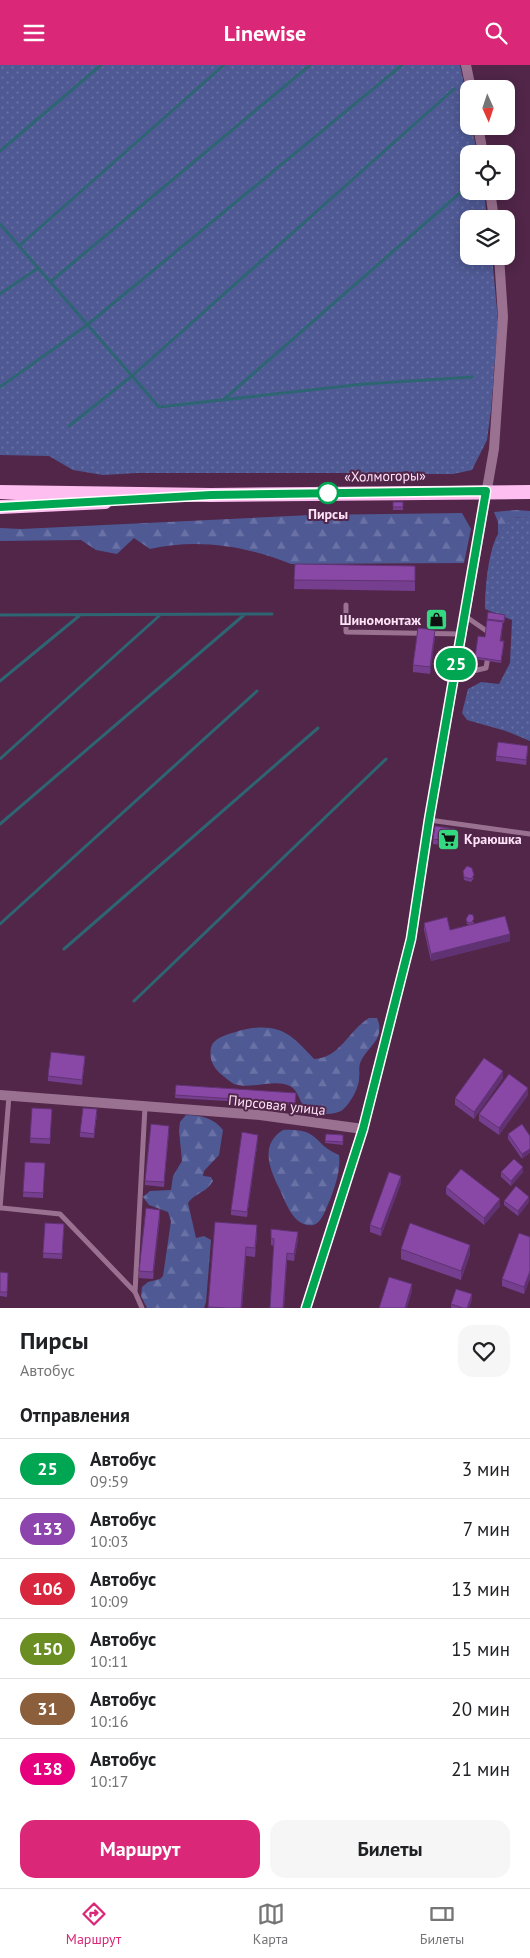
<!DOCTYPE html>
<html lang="ru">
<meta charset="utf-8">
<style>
:root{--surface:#fff;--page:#f6f6f6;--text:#202124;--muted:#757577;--line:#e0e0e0;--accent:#db2777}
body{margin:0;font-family:"PT Sans",sans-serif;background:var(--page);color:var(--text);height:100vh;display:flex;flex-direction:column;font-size:19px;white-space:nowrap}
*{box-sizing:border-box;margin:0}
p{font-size:16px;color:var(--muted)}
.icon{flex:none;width:28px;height:28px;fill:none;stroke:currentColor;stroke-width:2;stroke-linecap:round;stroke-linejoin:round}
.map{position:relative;height:1243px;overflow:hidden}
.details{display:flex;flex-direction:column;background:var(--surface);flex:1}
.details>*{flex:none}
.badge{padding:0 10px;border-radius:16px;font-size:18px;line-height:32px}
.needle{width:32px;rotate:177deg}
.fabs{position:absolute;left:460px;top:15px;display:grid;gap:10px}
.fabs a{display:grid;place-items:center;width:55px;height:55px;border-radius:10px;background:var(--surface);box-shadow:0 2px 12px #0003;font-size:25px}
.map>.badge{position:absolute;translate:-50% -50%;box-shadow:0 0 0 2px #fff}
h2{padding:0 20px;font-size:19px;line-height:45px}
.round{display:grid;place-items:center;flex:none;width:52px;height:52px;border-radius:15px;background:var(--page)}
.headline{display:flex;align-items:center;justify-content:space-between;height:85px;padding:0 20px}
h1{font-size:24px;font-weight:800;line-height:38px}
.cta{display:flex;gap:10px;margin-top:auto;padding:10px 20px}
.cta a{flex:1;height:58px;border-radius:15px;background:var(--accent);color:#fff;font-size:20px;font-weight:800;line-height:58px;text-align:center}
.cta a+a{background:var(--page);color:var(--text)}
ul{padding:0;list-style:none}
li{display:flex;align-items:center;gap:15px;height:60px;padding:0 20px;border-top:1px solid var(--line)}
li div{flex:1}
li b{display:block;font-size:19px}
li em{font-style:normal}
li .badge{min-width:55px;font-weight:700;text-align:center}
header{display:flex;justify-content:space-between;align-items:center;height:65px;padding:0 20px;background:var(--accent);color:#fff;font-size:22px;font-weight:800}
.dock{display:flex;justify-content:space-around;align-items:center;height:70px;border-top:1px solid var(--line);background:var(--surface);font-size:14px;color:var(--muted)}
.dock a{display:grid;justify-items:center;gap:2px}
.dock .active{color:var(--accent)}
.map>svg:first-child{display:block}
.grass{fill:url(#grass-dots)}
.forest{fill:url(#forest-firs)}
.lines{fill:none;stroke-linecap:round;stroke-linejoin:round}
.stream{stroke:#2e6572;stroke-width:3}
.service{stroke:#9a7191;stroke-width:5}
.minor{stroke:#9a7191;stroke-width:10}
.tertiary{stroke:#9a7191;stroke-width:10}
.trunk{stroke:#febef0;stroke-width:14}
.wall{fill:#763e8e}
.shaded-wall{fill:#603274}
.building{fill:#8948a5;stroke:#603274}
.line-casing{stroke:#fff;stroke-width:11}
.line{stroke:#00a651;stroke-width:8}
.stop-dot{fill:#fff;stroke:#00a651;stroke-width:2.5}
.labels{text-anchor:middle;stroke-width:4;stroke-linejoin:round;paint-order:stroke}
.street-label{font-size:14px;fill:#fee2f7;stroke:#512649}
.stop-label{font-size:14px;font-weight:bold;fill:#fee2f7;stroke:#512649}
.poi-label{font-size:14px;font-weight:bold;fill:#fee2f7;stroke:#512649;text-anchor:end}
</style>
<header><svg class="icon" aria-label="menu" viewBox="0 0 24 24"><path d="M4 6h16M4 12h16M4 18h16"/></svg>Linewise<svg class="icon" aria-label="search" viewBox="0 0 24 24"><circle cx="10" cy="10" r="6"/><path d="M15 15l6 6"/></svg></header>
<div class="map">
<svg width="530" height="1243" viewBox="0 0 530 1243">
<defs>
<pattern id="grass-dots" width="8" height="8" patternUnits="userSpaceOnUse" patternTransform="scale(1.25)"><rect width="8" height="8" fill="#4f5a95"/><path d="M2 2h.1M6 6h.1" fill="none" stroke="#6971a5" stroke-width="1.8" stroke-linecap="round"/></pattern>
<pattern id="forest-firs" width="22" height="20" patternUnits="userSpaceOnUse" patternTransform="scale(1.25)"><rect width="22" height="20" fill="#4f5a95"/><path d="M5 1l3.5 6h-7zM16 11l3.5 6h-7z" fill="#6971a5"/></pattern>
</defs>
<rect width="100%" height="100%" fill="#512649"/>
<path class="grass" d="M0 0H460L469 43V61H472L477 89H469V126H484L487 154H469V191H492L498 256 491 345 487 375 472 405 453 409H412L407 406 394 408H137L103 410 73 405 49 391 0 390Z
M530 452V676L506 666 467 655 462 648 468 624 481 617 499 619 510 598 512 555 485 544C485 523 488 487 498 469 502 463 507 458 511 453Z"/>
<path class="forest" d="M517 445 530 446V452L511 453 498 469V457L494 447Z
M462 448 471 464 464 498 291 499C246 481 198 473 150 484L134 473 117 489 96 485 81 475 0 476V463L21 464 311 450Z
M369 953H377C386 974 368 981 361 996 358 1001 360 1008 359 1014 359 1023 349 1041 341 1046 331 1051 313 1050 305 1042 298 1035 299 1026 290 1021 273 1013 252 1025 234 1019 230 1017 225 1012 222 1010 217 1006 213 1001 211 994 210 989 210 981 214 977 221 970 233 968 242 965 280 957 291 969 314 994 340 993 348 966 369 953Z
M186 1050C200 1050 214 1053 223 1065L219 1090 204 1106 203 1111 211 1112 213 1116C205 1129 196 1127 188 1138L196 1173 204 1171 211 1175 206 1237 204 1243H147L141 1231 142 1222 148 1217 160 1214 163 1211 171 1156 168 1147 149 1140 143 1132 150 1126 171 1125 173 1111 182 1096 179 1066 180 1057Z
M283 1065C321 1063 313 1080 339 1090 341 1105 335 1121 330 1135 326 1143 322 1158 313 1160 293 1163 285 1135 279 1123 269 1103 260 1079 283 1065Z"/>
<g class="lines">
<path class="stream" d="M0 86 101 0
M0 159 159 342 364 319 472 312
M19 181 224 0
M50 217 310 0
M0 229 38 203
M0 322 87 260 402 0
M223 335 469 120
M69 361 132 311 454 24
M0 550 272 549
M0 616 79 551
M0 694 159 551
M0 759 244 550
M0 859 257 626
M64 884 318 663
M134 936 386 694"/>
<path class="service" d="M346 540V567L461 569
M465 551 491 569
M455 610 486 603 488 591
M429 755 530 769
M0 1143 9 1031
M2 1143 60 1149 135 1227 142 1243
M135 1227 145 1042"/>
<path class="minor" d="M0 1030 260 1050 363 1064 306 1243"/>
<path class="tertiary" d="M466 0 471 24
M478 61 483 89
M490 126 494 154
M363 1064 411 874 429 755 494 384 503 252 499 191"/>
<path class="trunk" d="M0 427 211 430 530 427
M0 442 105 437"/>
</g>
<path class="wall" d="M393 437H403V445H393Z
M295 499 415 501V526L294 524Z
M505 552 504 558H503L501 576 504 579 501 598 475 594V592L485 572 487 554Z
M435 572 430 609 413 607V600Z
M528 686 526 700 496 696V691Z
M455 769 454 782 433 779V774Z
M463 806 474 813 471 817 464 815Z
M466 854 474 857 473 859 510 876 431 896 424 865V858L450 865 469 860 467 859Z
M85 996 82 1020 48 1016V1011Z
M503 1013 474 1054 455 1040V1033Z
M176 1020 296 1028 295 1040 175 1033Z
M528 1030 499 1070 479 1056V1049Z
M32 1043 52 1044 50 1079 30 1078Z
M97 1049 94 1073 80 1072V1067Z
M169 1066 164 1122 145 1120V1116Z
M326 1069 343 1070V1080L325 1078Z
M508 1069 530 1071 522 1094 508 1074Z
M258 1074 247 1152 231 1150V1145Z
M25 1097 45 1098 43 1133 23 1132Z
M501 1107H523L511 1121 501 1112Z
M401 1118 381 1171 370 1167V1160Z
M446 1122 500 1141 484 1160 446 1129Z
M504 1136 529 1137 518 1151 504 1140Z
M160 1152 153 1214 139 1213V1206Z
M215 1157 257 1169 255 1192 246 1191 242 1243H208Z
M45 1158 64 1159 62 1194 43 1193Z
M530 1172V1213L524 1229 502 1221V1214Z
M271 1173 298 1174 294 1196 287 1195 284 1243H270L274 1181 271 1180Z
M401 1184 470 1189 461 1215 401 1194Z
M0 1207 8 1213 7 1232 0 1231Z
M472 1234 469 1243H451V1239Z"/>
<path class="shaded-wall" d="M435 565V572L430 609V602Z
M510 869V876L431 896V889Z
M503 1006V1013L474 1054V1047Z
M528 1023V1030L499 1070V1063Z
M258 1070V1074L247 1152V1147Z
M530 1084V1088L522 1094V1089Z
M523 1102V1107L511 1121V1116Z
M401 1111V1118L381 1171V1164Z
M529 1132V1137L518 1151V1146Z
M500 1134V1141L484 1160V1153Z
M160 1145V1152L153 1214V1207Z
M257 1160V1169L255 1192V1183Z
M298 1167V1174L294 1196V1189Z
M470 1180V1189L461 1215V1206Z
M246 1182V1191L242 1243H241Z
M287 1188 284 1243H283Z
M530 1206V1213L524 1229V1222Z
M412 1219V1226L407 1243H405Z
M472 1229V1234L469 1243H467Z"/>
<path class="building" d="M393 437H403V442H393Z
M295 499 415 501V516L294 515Z
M488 547 505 550 504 556 487 554Z
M487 555 503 557 500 576H504L501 596 475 592 478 571 485 572Z
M418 563 435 565 430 602 413 600Z
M498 677 528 681 526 695 496 691Z
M435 761 455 764 454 777 433 774Z
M467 801 472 803 474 810 471 814 464 812 463 806Z
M469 849 473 850 474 854 471 858 467 857 466 854Z
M505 851 510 869 431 889 424 858 447 852 450 865Z
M51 987 85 991 82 1015 48 1011Z
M484 993 503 1006 474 1047 455 1033Z
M509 1009 528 1023 499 1063 479 1049Z
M176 1020 296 1028 295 1038 175 1030Z
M32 1043 52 1044 50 1074 30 1073Z
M83 1043 97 1044 94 1069 80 1067Z
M151 1059 169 1061 164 1117 145 1116Z
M522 1059 530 1071V1084L522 1089 508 1069Z
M242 1067 258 1070 247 1147 231 1145Z
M326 1069 343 1070V1077L325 1076Z
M514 1094 523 1102 511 1116 501 1107Z
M25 1097 45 1098 43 1128 23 1127Z
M461 1104 500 1134 484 1153 446 1122Z
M389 1107 401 1111 381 1164 370 1160Z
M516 1121 529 1132 518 1146 504 1136Z
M146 1143 160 1145 153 1207 139 1206Z
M215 1157 257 1160 255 1183 246 1182 241 1243H227L208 1242Z
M45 1158 64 1159 62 1189 43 1188Z
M410 1158 470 1180 461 1206 401 1184Z
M271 1164 298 1167 294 1189 287 1188 283 1243H270L274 1174 271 1173Z
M519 1168 530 1172V1206L524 1222 502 1214Z
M0 1207 8 1208 7 1227H0Z
M389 1212 412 1219 405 1243H379Z
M456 1224 472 1229 467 1243H463L451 1239Z"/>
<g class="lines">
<defs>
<path id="line" d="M0 442 211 430 486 426 429 755 411 874 363 1064 306 1243"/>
</defs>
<use href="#line" class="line-casing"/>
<use href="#line" class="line"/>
</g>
<defs>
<symbol id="shop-square" viewBox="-11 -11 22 22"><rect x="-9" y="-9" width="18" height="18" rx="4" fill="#34d881" stroke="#512649"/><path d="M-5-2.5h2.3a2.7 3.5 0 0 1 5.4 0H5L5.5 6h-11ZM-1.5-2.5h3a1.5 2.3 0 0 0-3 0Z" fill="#111"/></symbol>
<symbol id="supermarket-square" viewBox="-11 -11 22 22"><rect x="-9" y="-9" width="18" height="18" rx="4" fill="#34d881" stroke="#512649"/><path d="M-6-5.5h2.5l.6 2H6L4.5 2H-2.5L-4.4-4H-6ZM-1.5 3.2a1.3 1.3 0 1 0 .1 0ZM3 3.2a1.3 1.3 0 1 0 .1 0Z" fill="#111"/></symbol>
</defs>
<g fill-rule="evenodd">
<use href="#shop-square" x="424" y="542" width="25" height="25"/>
<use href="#supermarket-square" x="436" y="762" width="25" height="25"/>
</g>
<circle class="stop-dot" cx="328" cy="428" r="10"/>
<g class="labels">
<g class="street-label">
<text transform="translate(385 411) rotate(-1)" y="5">«Холмогоры»</text>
<text transform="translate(277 1040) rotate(6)" y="5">Пирсовая улица</text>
</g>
<g class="stop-label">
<text x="328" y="454">Пирсы</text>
</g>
<g class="poi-label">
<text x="421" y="560">Шиномонтаж</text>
<text x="464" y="779" text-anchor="start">Краюшка</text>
</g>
</g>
</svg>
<div class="fabs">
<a><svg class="needle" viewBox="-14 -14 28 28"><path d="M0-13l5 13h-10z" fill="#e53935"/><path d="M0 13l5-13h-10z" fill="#757577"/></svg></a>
<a><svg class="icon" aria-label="locate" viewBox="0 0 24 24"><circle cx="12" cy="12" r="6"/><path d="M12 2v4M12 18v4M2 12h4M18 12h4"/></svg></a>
<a><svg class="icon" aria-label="layers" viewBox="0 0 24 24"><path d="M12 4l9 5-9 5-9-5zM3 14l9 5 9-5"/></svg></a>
</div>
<b class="badge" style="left:456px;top:599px;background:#00a651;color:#fff">25</b>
</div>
<section class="details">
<div class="headline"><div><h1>Пирсы</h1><p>Автобус</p></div><a class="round"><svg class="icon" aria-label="heart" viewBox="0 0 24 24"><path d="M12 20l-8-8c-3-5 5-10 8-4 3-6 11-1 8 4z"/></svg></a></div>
<h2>Отправления</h2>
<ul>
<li><span class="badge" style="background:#00a651;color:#fff">25</span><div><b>Автобус</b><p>09:59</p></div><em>3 мин</em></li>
<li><span class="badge" style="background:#8e44ad;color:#fff">133</span><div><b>Автобус</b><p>10:03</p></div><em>7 мин</em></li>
<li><span class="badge" style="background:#d7263d;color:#fff">106</span><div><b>Автобус</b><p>10:09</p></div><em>13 мин</em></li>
<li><span class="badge" style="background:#6b8e23;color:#fff">150</span><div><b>Автобус</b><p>10:11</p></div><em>15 мин</em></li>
<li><span class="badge" style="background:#8b5e3c;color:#fff">31</span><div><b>Автобус</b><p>10:16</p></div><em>20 мин</em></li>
<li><span class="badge" style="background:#e6007e;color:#fff">138</span><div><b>Автобус</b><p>10:17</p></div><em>21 мин</em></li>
</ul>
<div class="cta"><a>Маршрут</a><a>Билеты</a></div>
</section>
<nav class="dock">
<a class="active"><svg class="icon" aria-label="directions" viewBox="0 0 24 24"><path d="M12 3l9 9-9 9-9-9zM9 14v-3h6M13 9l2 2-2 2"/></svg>Маршрут</a>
<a><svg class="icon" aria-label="map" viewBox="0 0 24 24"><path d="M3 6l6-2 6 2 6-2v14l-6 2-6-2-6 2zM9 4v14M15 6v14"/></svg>Карта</a>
<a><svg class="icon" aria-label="tickets" viewBox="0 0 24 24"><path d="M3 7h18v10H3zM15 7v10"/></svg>Билеты</a>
</nav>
